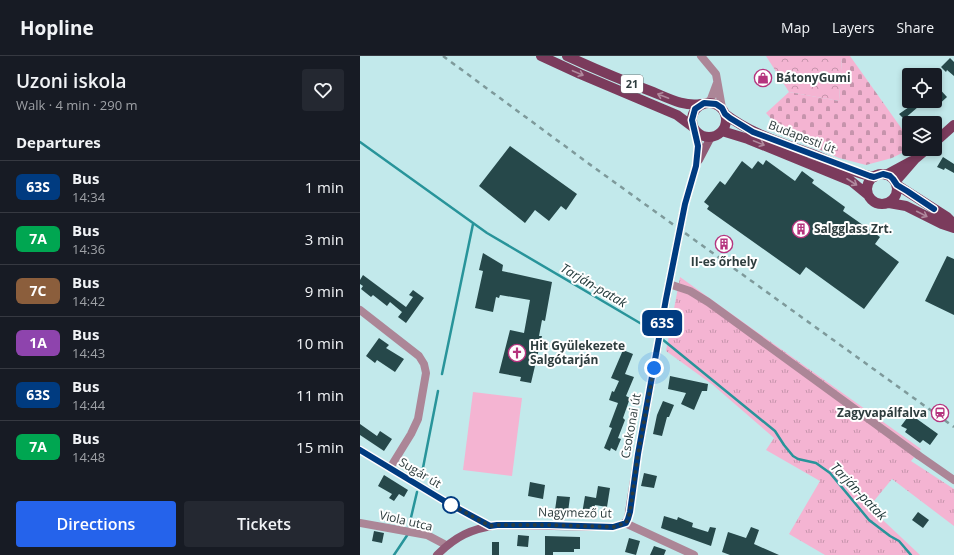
<!DOCTYPE html>
<meta charset="utf-8">
<style>
:root{--surface:#171b24;--page:#242831;--text:#f1f3f6;--muted:#9ea1a6;--line:#363941;--accent:#2563eb}
body{margin:0;font-family:"Open Sans",sans-serif;background:var(--page);color:var(--text);height:100vh;display:flex;flex-direction:column;font-size:15px;white-space:nowrap}
*{box-sizing:border-box;margin:0}
p{font-size:13px;color:var(--muted)}
.icon{flex:none;width:22px;height:22px;fill:none;stroke:currentColor;stroke-width:2;stroke-linecap:round;stroke-linejoin:round}
.map{position:relative;flex:1;overflow:hidden}
.panel{display:flex;flex-direction:column;background:var(--surface);width:360px}
.panel>*{flex:none}
.badge{padding:0 8px;border-radius:6px;font-size:14px;line-height:26px}
.tools{position:absolute;left:542px;top:12px;display:grid;gap:8px}
.tools a{display:grid;place-items:center;width:40px;height:40px;border-radius:4px;background:var(--surface);box-shadow:0 2px 6px #0003;font-size:20px}
.you{position:absolute;width:20px;height:20px;margin:-10px;border:3px solid #fff;border-radius:50%;background:#1a73e8;box-shadow:0 0 0 6px #1a73e833}
.map>.badge{position:absolute;translate:-50% -50%;box-shadow:0 0 0 2px #fff}
h2{padding:0 16px;font-size:15px;line-height:36px}
.round{display:grid;place-items:center;flex:none;width:42px;height:42px;border-radius:4px;background:var(--page)}
.summary{display:flex;align-items:center;justify-content:space-between;height:68px;padding:0 16px}
h1{font-size:19px;font-weight:600;line-height:30px}
.cta{display:flex;gap:8px;margin-top:auto;padding:8px 16px}
.cta a{flex:1;height:46px;border-radius:4px;background:var(--accent);color:#fff;font-size:16px;font-weight:600;line-height:46px;text-align:center}
.cta a+a{background:var(--page);color:var(--text)}
ul{padding:0;list-style:none}
li{display:flex;align-items:center;gap:12px;height:52px;padding:0 16px;border-top:1px solid var(--line)}
li div{flex:1}
li b{display:block;font-size:15px}
li em{font-style:normal}
li .badge{min-width:44px;font-weight:700;text-align:center}
header{display:flex;align-items:center;gap:24px;box-sizing:border-box;height:56px;padding:0 20px;background:var(--surface);border-bottom:1px solid var(--line)}
header strong{font-size:19px}
nav{display:flex;gap:22px;margin-inline-start:auto;font-size:14px}
main{display:flex;flex:1;min-height:0}
.map>svg:first-child{display:block}
.grass{fill:url(#grass-tufts)}
.forest{fill:url(#forest-crowns)}
.cemetery{fill:url(#cemetery-stones)}
.pitch{fill:#f4b4d2}
.lines{fill:none;stroke-linecap:round;stroke-linejoin:round}
.stream{stroke:#28949a;stroke-width:2.5}
.building{fill:#26484a}
.minor{stroke:#ac8697;stroke-width:8}
.tertiary{stroke:#ac8697;stroke-width:8}
.secondary{stroke:#905a75;stroke-width:8}
.primary{stroke:#7b3b5c;stroke-width:10}
.rail{stroke:#7e9a9b;stroke-width:2.5;stroke-dasharray:5 5;stroke-linecap:butt}
.oneway{stroke:#b0899d}
.line-casing{stroke:#fff;stroke-width:9}
.line{stroke:#003b80;stroke-width:6}
.walk{stroke:#2e3d3e;stroke-width:4;stroke-dasharray:0 7.2}
.stop-dot{fill:#fff;stroke:#003b80;stroke-width:2}
.labels{text-anchor:middle;stroke-width:4;stroke-linejoin:round;paint-order:stroke}
.shield{fill:#fff;stroke:#6d7778;stroke-width:1}
.shield-label{font-size:11px;font-weight:bold;fill:#2e3d3e}
.poi-label{font-size:12px;font-weight:bold;fill:#2e3d3e;stroke:#fff;text-anchor:start}
.street-label{font-size:12px;fill:#2e3d3e;stroke:#fff}
.water-label{font-size:13px;font-style:italic;fill:#203839;stroke:#fff}
</style>
<header>
<strong>Hopline</strong>
<nav><a>Map</a><a>Layers</a><a>Share</a></nav>
</header>
<main>
<section class="panel">
<div class="summary"><div><h1>Uzoni iskola</h1><p>Walk · 4 min · 290 m</p></div><a class="round"><svg class="icon" aria-label="heart" viewBox="0 0 24 24"><path d="M12 20l-8-8c-3-5 5-10 8-4 3-6 11-1 8 4z"/></svg></a></div>
<h2>Departures</h2>
<ul>
<li><span class="badge" style="background:#003b80;color:#fff">63S</span><div><b>Bus</b><p>14:34</p></div><em>1 min</em></li>
<li><span class="badge" style="background:#00a651;color:#fff">7A</span><div><b>Bus</b><p>14:36</p></div><em>3 min</em></li>
<li><span class="badge" style="background:#8b5e3c;color:#fff">7C</span><div><b>Bus</b><p>14:42</p></div><em>9 min</em></li>
<li><span class="badge" style="background:#8e44ad;color:#fff">1A</span><div><b>Bus</b><p>14:43</p></div><em>10 min</em></li>
<li><span class="badge" style="background:#003b80;color:#fff">63S</span><div><b>Bus</b><p>14:44</p></div><em>11 min</em></li>
<li><span class="badge" style="background:#00a651;color:#fff">7A</span><div><b>Bus</b><p>14:48</p></div><em>15 min</em></li>
</ul>
<div class="cta"><a>Directions</a><a>Tickets</a></div>
</section>
<div class="map">
<svg width="594" height="499" viewBox="0 0 594 499">
<defs>
<pattern id="grass-tufts" width="24" height="20" patternUnits="userSpaceOnUse"><rect width="24" height="20" fill="#f4b4d2"/><path d="M3 7l-1-3M5 7V3M7 7l1-3M15 17l-1-3M17 17v-4M19 17l1-3" fill="none" stroke="#c694ac"/></pattern>
<pattern id="forest-crowns" width="20" height="18" patternUnits="userSpaceOnUse"><rect width="20" height="18" fill="#f4b4d2"/><path d="M2 6a3 3 0 1 1 6 0M12 15a3 3 0 1 1 6 0" fill="none" stroke="#c694ac"/></pattern>
<pattern id="cemetery-stones" width="16" height="16" patternUnits="userSpaceOnUse"><rect width="16" height="16" fill="#f4b4d2"/><path d="M2 7V4a2 2 0 0 1 4 0v3zM10 15v-3a2 2 0 0 1 4 0v3z" fill="#c694ac"/></pattern>
</defs>
<rect width="100%" height="100%" fill="#c2e9eb"/>
<path class="grass" d="M320 221 561 393 551 405 594 433V470L532 423 509 451 560 499H465L429 478 460 425 406 394 414 382 353 329 306 295Z"/>
<path class="forest" d="M406 0H482L479 45 429 36Z"/>
<path class="cemetery" d="M482 0H490L549 83 550 93 532 102 506 109 479 102 425 79 406 57 429 36 479 45Z"/>
<path class="pitch" d="M113 336 162 342 152 420 103 414Z"/>
<g class="lines">
<path class="stream" d="M0 86 127 177 285 270 298 280
M302 283 415 375 424 389 433 400 438 403 456 407 470 417 509 464 530 480 539 485 551 499
M82 318 113 168
M61 422 78 335
M49 470 57 436
M34 499 48 478"/>
</g>
<path class="building" d="M590 2 594 6V20L587 14 586 16 581 11Z
M575 28 587 41 575 52Z
M543 45H565L544 63 539 58 549 51Z
M150 90 217 138 206 154 201 150 189 165 175 154 165 167 119 130Z
M583 101 594 108V117L585 112 584 114 577 111Z
M406 104 435 125 442 115 454 124 452 127 485 151 483 155 520 181 515 188 539 206 504 253 446 211 440 219 347 153 349 150 344 146 360 125 365 129 382 105 392 113 398 105 403 109Z
M123 197 143 209 142 215 192 226 185 265 182 264 179 280H182L171 327 160 325 161 321 139 317 150 274 164 277 170 244 140 239 139 242 136 241 133 256 115 252 123 215 119 214Z
M587 200 594 203V259L565 245Z
M3 219 46 251 53 241 49 239 53 234 64 242 46 267 38 261 42 256 30 246 27 250 13 239 11 241 1 233 3 230 0 228V224Z
M19 282 29 289 26 292 44 303 35 316 17 304 15 307 6 300Z
M263 294 273 298 265 318 274 321 266 340 270 342 263 362 265 364 258 382 261 383 256 395 251 392 250 395 244 392 252 372 249 371 258 347 249 344 252 335 254 336 259 325 251 322Z
M310 320 348 328 347 335H342L334 354 321 348 326 337 308 333Z
M303 345 314 349 309 361H307L302 380 293 378 297 359Z
M550 358 578 378 570 389 563 384 560 387 545 376 547 373 541 370Z
M0 368 17 380 20 375 32 383 24 395 0 379Z
M284 417 297 420 294 432 281 430Z
M24 419 48 434 44 441 39 438 34 445 29 442 32 438 18 430Z
M170 426 185 429 183 443 168 440Z
M238 430 250 432 247 451 235 449 234 452 230 451 228 459 222 458 225 440 236 442Z
M197 440 210 441 208 456 195 454Z
M558 456 569 464 563 472 552 464Z
M304 460 317 464 318 461 325 464 333 467 332 471 348 476 350 471 356 472 351 490 301 472Z
M391 471 399 474 394 488 419 499H370L362 496 368 476 386 482Z
M14 475 24 477 22 487 12 485Z
M158 479 169 480 168 491 157 490Z
M185 480 220 481V493H214V496H193V499H185Z
M269 482 280 485 276 499 265 496Z
M132 486H139V499H132Z
M294 490 306 494 304 499H290Z"/>
<g class="lines">
<path class="minor" d="M341 0 356 18 362 52
M348 46 351 43 357 27
M0 254 59 300 64 308 66 317 58 363 51 378 30 412
M0 394 86 446 130 470
M558 399 594 424
M0 467 67 479 86 489
M265 467 334 499"/>
<path class="tertiary" d="M309 228 330 235 348 246 558 399"/>
<path class="secondary" d="M339 104 351 81
M77 499C96 480 111 473 137 469L253 471 265 467 268 463 278 398 309 228 325 148 336 110 339 90 335 74"/>
<path class="primary" d="M181 0 220 18 317 59 333 71
M207 0C235 13 264 25 293 36 308 42 324 51 341 48
M332 64a17 17 0 1 1 34 0a17 17 0 1 1-34 0Z
M365 58C391 78 422 87 452 98 472 106 493 117 514 121
M362 75 388 83 491 125 508 139
M575 86 594 69
M507 133a15 15 0 1 1 30 0a15 15 0 1 1-30 0Z
M526 119 552 105
M535 126 555 103 567 93
M537 129 587 161 594 168
M529 147 546 150 582 168 594 172"/>
<path class="rail" d="M83 0 232 110 594 371"/>
</g>
<defs><path id="oneway-shaft" d="M-6 0H5M1.5-3L5.5 0L1.5 3" fill="none" stroke-width="1.6" stroke-linecap="round" stroke-linejoin="round"/></defs>
<g class="oneway">
<use href="#oneway-shaft" transform="translate(218 17) rotate(23)"/>
<use href="#oneway-shaft" transform="translate(303 40) rotate(-159)"/>
<use href="#oneway-shaft" transform="translate(399 87) rotate(22)"/>
<use href="#oneway-shaft" transform="translate(492 126) rotate(33)"/>
<use href="#oneway-shaft" transform="translate(562 158) rotate(27)"/>
</g>
<g class="lines">
<defs>
<path id="line" d="M0 394 86 446 130 470 137 469H189L253 471 266 467 268 463 270 456 278 398 306 243 325 148 336 110 338 90 332 64 335 53 344 47 356 48 362 52 365 58 370 62 393 76 510 120 514 121 523 118 530 120 533 123 537 129 547 135 574 153"/>
</defs>
<use href="#line" class="line-casing"/>
<use href="#line" class="line"/>
<path class="walk" d="M91 449 86 446 130 470 137 469H189L253 471 266 467 268 463 270 456 278 398 294 312"/>
</g>
<defs>
<symbol id="shop-ring" viewBox="-11 -11 22 22"><circle r="9.5" fill="#fff" stroke="#b5347e" stroke-width="1.5"/><path d="M-5-2.5h2.3a2.7 3.5 0 0 1 5.4 0H5L5.5 6h-11ZM-1.5-2.5h3a1.5 2.3 0 0 0-3 0Z" fill="#b5347e"/></symbol>
<symbol id="building-ring" viewBox="-11 -11 22 22"><circle r="9.5" fill="#fff" stroke="#b5347e" stroke-width="1.5"/><path d="M-4-6H4V6H1V3H-1V6H-4ZM-2.5-4.3h1.7v1.8h-1.7ZM.8-4.3h1.7v1.8H.8ZM-2.5-1h1.7V.8h-1.7ZM.8-1h1.7V.8H.8Z" fill="#b5347e"/></symbol>
<symbol id="church-ring" viewBox="-11 -11 22 22"><circle r="9.5" fill="#fff" stroke="#b5347e" stroke-width="1.5"/><path d="M-1.2-6h2.4v3.5h3.3v2.4h-3.3V6h-2.4V-.1h-3.3v-2.4h3.3Z" fill="#b5347e"/></symbol>
<symbol id="station-ring" viewBox="-11 -11 22 22"><circle r="9.5" fill="#fff" stroke="#b5347e" stroke-width="1.5"/><path d="M-3-6H3Q5-6 5-4V2Q5 4 3 4L4.5 6H3L1.5 4h-3L-3 6H-4.5L-3 4Q-5 4-5 2V-4Q-5-6-3-6ZM-3.5-4v3h7v-3ZM-3.5 1v1.5H-2V1ZM2 1v1.5H3.5V1Z" fill="#b5347e"/></symbol>
</defs>
<g fill-rule="evenodd">
<use href="#shop-ring" x="393" y="12" width="20" height="20"/>
<use href="#building-ring" x="431" y="163" width="20" height="20"/>
<use href="#building-ring" x="354" y="178" width="20" height="20"/>
<use href="#church-ring" x="147" y="287" width="20" height="20"/>
<use href="#station-ring" x="570" y="347" width="20" height="20"/>
</g>
<circle class="stop-dot" cx="91" cy="449" r="8"/>
<g class="labels">
<rect class="shield" x="261" y="19" width="22" height="18" rx="3"/>
<g class="shield-label">
<text x="272" y="32">21</text>
</g>
<g class="poi-label">
<text x="416" y="26">BátonyGumi</text>
<text x="454" y="177">Salgglass Zrt.</text>
<text x="364" y="210" text-anchor="middle">II-es őrhely</text>
<text x="170" y="294">Hit Gyülekezete<tspan x="170" dy="14">Salgótarján</tspan></text>
<text x="567" y="361" text-anchor="end">Zagyvapálfalva</text>
</g>
<g class="street-label">
<text transform="translate(442 81) rotate(21)" y="4">Budapesti út</text>
<text transform="translate(271 370) rotate(-80)" y="4">Csokonai út</text>
<text transform="translate(60 417) rotate(31)" y="4">Sugár út</text>
<text transform="translate(215 457) rotate(1)" y="4">Nagymező út</text>
<text transform="translate(46 465) rotate(13)" y="4">Viola utca</text>
</g>
<g class="water-label">
<text transform="translate(234 229) rotate(30)" y="5">Tarján-patak</text>
<text transform="translate(499 435) rotate(46)" y="5">Tarján-patak</text>
</g>
</g>
</svg>
<div class="tools">
<a><svg class="icon" aria-label="locate" viewBox="0 0 24 24"><circle cx="12" cy="12" r="6"/><path d="M12 2v4M12 18v4M2 12h4M18 12h4"/></svg></a>
<a><svg class="icon" aria-label="layers" viewBox="0 0 24 24"><path d="M12 4l9 5-9 5-9-5zM3 14l9 5 9-5"/></svg></a>
</div>
<div class="you" style="left:294px;top:312px"></div>
<b class="badge" style="left:302px;top:267px;background:#003b80;color:#fff">63S</b>
</div>
</main>
